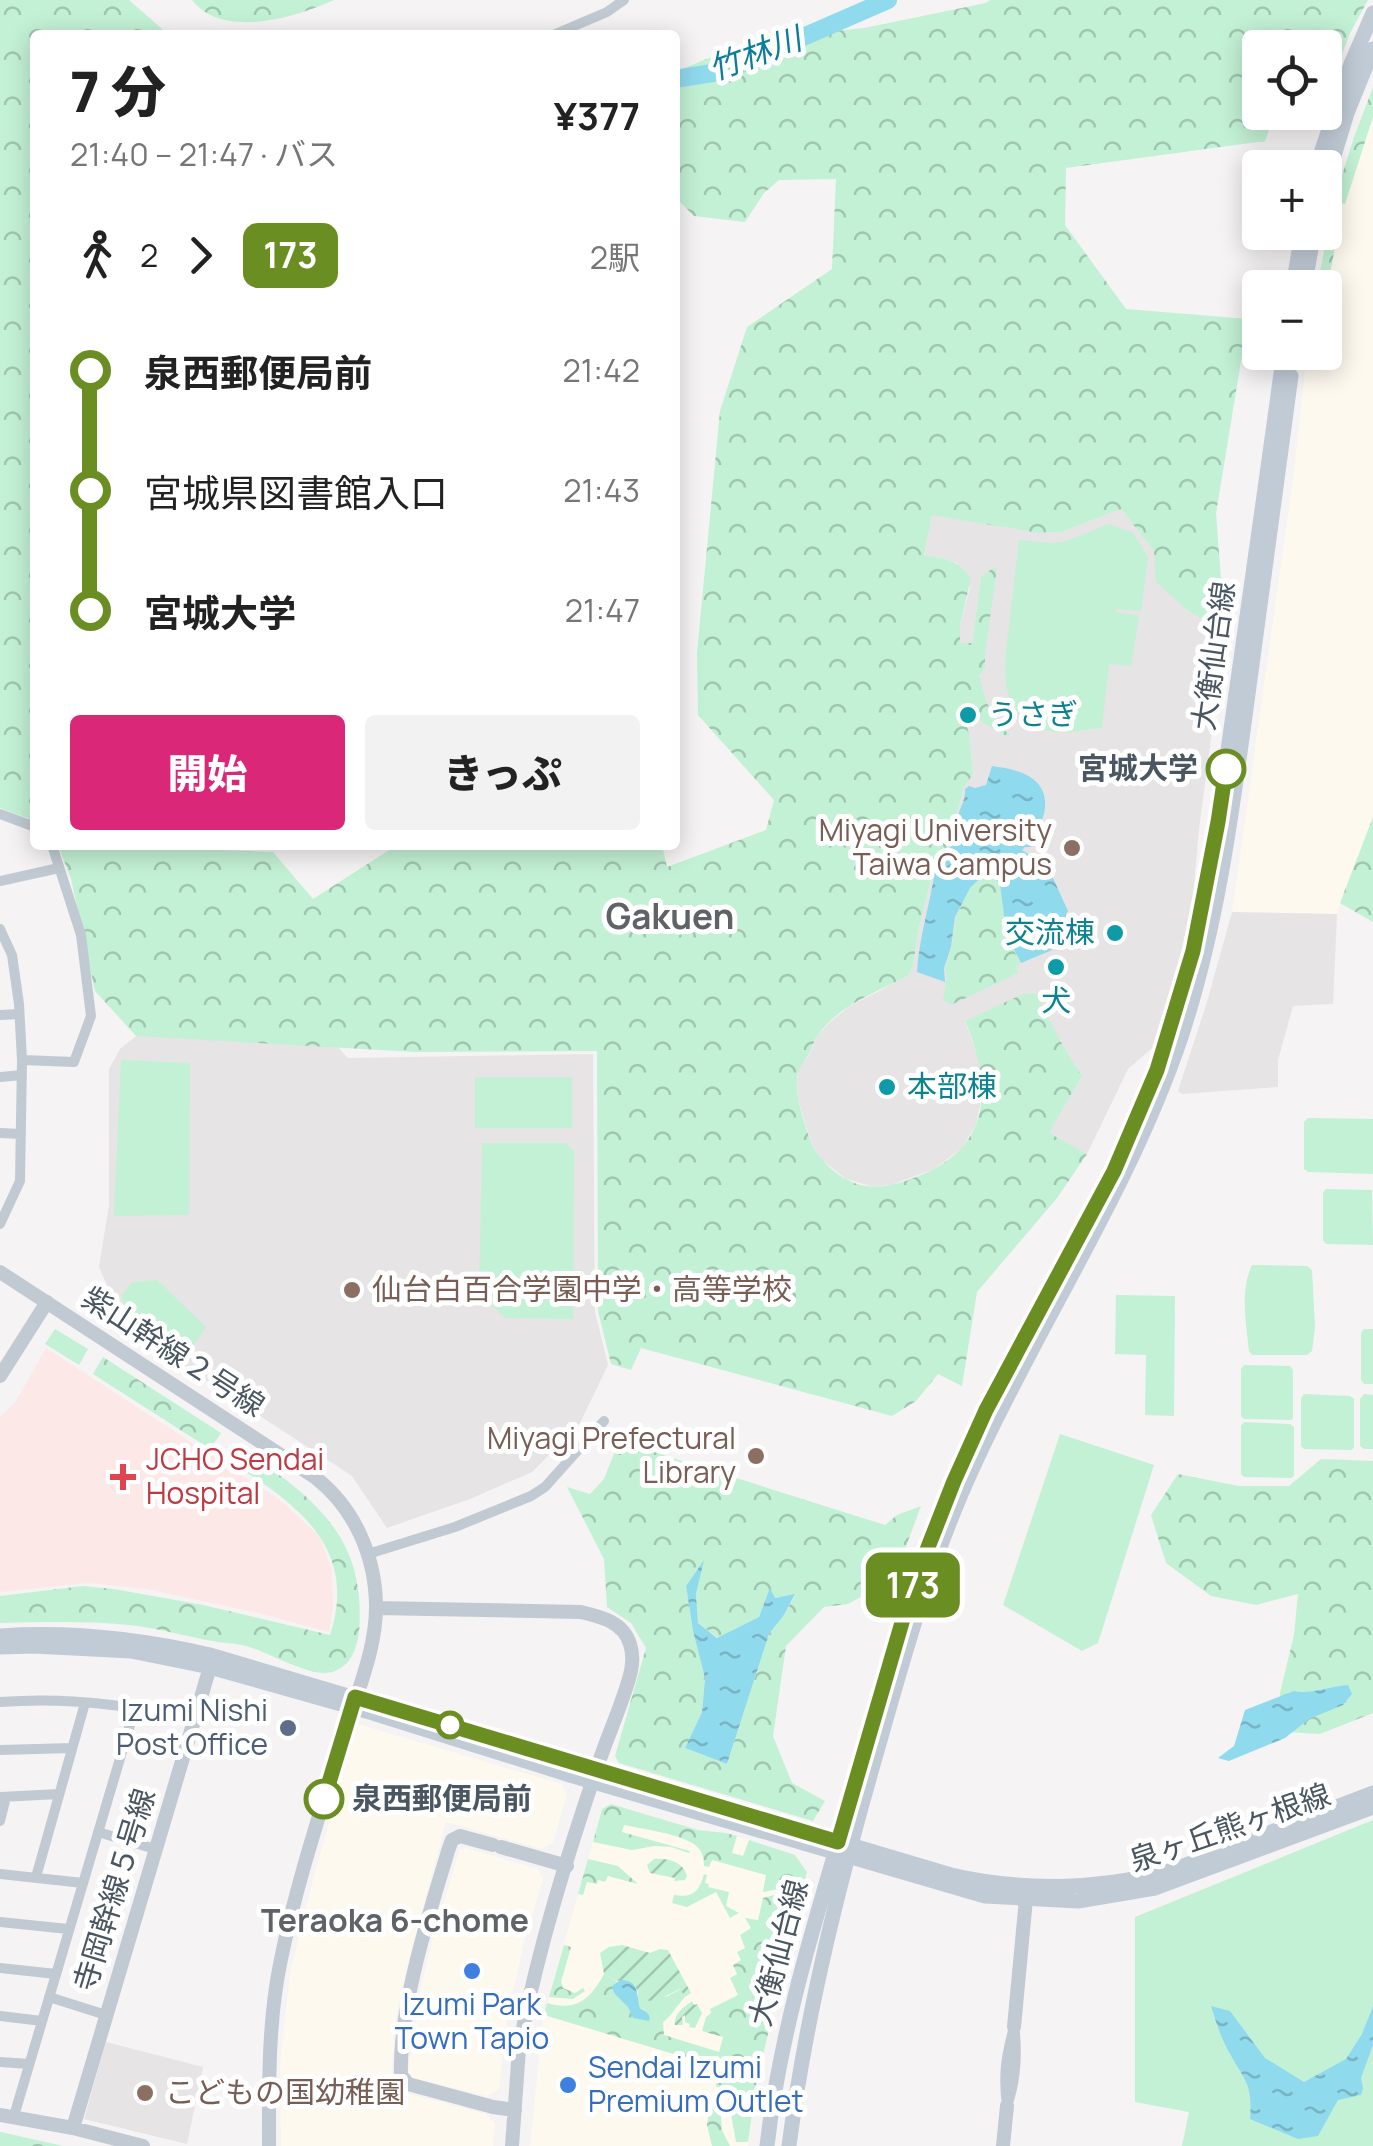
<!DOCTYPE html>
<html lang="ja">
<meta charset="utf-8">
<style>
:root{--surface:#fff;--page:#f2f2f2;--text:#222;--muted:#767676;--accent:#db2777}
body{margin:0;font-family:Manrope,"Noto Sans JP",sans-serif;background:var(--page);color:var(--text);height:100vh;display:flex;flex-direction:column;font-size:38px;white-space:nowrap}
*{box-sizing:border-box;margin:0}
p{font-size:32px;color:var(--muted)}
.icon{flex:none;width:55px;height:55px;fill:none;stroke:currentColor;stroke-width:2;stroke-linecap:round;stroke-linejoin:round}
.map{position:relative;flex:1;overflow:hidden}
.drawer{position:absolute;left:30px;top:30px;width:650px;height:820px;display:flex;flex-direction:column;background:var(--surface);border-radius:10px;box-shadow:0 5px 25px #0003}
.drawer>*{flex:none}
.badge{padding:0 20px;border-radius:15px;font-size:35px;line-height:65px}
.fabs{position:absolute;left:1242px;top:30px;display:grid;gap:20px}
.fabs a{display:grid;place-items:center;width:100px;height:100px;border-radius:10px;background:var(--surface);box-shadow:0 5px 25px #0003;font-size:50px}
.map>.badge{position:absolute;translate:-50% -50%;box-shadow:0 0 0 5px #fff}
.legs{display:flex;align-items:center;gap:15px;height:110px;padding:0 40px;font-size:32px}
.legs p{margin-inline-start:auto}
.overview{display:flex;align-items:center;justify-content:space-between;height:170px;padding:0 40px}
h1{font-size:55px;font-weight:800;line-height:75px}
.action{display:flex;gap:20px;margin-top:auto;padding:20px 40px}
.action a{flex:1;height:115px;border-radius:10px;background:var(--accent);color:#fff;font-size:40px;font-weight:800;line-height:115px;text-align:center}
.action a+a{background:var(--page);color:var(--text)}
ul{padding:0 40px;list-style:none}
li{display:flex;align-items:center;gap:35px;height:120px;font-size:38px}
li i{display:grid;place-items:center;width:15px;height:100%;margin:0 12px;background:currentColor}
li i::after{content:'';width:25px;height:25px;margin:-12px;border:8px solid;border-radius:50%;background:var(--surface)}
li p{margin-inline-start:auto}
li:first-child i{background:linear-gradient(#0000 50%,currentColor 0)}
li:last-child i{background:linear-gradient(currentColor 50%,#0000 0)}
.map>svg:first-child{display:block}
.commercial{fill:#fdf9ef}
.education{fill:#e6e4e5}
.medical{fill:#fce8e6}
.grass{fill:#c3f1d5}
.forest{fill:url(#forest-crowns);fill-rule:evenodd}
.garden{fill:url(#garden-furrows)}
.water{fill:url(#water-ripples)}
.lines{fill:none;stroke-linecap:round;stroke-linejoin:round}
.river{stroke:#90daee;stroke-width:18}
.minor{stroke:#c1cad2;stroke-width:10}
.tertiary{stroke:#c1cad2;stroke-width:14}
.secondary{stroke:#c1cbd6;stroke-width:15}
.line-1-casing{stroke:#fff;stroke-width:22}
.line-1{stroke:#6b8e23;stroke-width:15}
.culture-dot{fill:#0f9aa8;stroke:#fff;stroke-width:4}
.stop-1-dot{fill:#fff;stroke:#6b8e23;stroke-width:5}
.education-dot{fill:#8d6e63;stroke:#fff;stroke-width:4}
.health-dot{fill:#e0444e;stroke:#fff;stroke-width:4}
.service-dot{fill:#5c6f8a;stroke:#fff;stroke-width:4}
.shop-dot{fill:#3f7fe0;stroke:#fff;stroke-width:4}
.labels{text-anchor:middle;stroke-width:10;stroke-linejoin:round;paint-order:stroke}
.street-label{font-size:30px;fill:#4a5661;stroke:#fff}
.culture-label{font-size:30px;fill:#0d838f;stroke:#fff;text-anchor:start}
.stop-label{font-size:30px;font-weight:bold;fill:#4a5661;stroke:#fff;text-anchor:end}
.education-label{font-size:30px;fill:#785e54;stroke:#fff;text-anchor:end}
.health-label{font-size:30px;fill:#be3a42;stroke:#fff;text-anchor:start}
.service-label{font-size:30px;fill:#4e5e75;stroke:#fff;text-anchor:end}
.shop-label{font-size:30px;fill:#366cbe;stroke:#fff}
.water-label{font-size:32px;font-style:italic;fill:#0c7c9b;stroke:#fff}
.neighbourhood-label{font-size:32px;font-weight:bold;fill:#5f6368;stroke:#fff}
.quarter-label{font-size:35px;font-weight:bold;fill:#5f6368;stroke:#fff}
</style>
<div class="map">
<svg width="1373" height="2146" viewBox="0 0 1373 2146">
<defs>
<pattern id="forest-crowns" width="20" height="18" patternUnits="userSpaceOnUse" patternTransform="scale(2.5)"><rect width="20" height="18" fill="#c3f1d5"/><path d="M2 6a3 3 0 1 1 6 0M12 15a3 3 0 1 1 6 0" fill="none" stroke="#a0c6b0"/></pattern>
<pattern id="garden-furrows" width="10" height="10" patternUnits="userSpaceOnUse" patternTransform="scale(2.5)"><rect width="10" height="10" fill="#c3f1d5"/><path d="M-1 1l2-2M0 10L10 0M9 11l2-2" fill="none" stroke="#a0c6b0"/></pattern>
<pattern id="water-ripples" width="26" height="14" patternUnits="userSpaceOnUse" patternTransform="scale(2.5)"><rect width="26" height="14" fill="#90daee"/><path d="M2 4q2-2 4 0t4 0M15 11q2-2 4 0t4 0" fill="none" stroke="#78b4c4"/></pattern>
</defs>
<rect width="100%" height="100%" fill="#f5f3f3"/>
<path class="commercial" d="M1373 87V817L1340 903 1337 914 1232 912 1293 479 1307 353 1325 352V288L1317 287 1334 201 1353 140Z
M358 1724 561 1784 567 1794 553 1843 542 1849 446 1822 403 1983 395 2024 391 2081 402 2092 486 2114 495 2123 493 2146H281L280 2064 290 1973 316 1868Z
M611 1804 698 1830 726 1833 795 1855 807 1872 757 2081 748 2146H530L543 2018 602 1809Z
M466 1848 538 1869 543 1879 524 1943 508 2012 499 2089 487 2096 413 2078 408 2072 421 1986 432 1942 459 1851Z"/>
<path class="education" d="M1121 509 1154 551 1187 610 1225 633 1199 829 1193 896 1176 977 1152 1048 1128 1069 1087 1154 1048 1134 1082 1076 1061 1042 1023 994 965 1022 979 1058 982 1097 976 1124 962 1148 934 1169 891 1185 874 1187 846 1179 822 1160 811 1142 798 1099 797 1081 799 1067 808 1057 818 1035 830 1022 850 1006 908 976 913 966 918 932 934 868 946 853 964 787 973 774 970 740 963 711H974L1003 730 987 708 978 674 985 668 981 577 972 643H960V625L970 588 957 563 938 557H924L932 514 1038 533 1062 532Z
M1232 912 1337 914 1333 1004 1293 1006 1278 1060V1087L1182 1094 1178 1091 1207 1002Z
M136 1036 330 1039 348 1058 593 1054 595 1312 608 1365 579 1425 532 1472 470 1499 387 1528 352 1476 173 1359 121 1317 99 1267 109 1205V1069L120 1049Z
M106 2042 203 2067 187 2144 84 2119Z"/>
<path class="medical" d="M46 1348 280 1500 319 1536 331 1567 333 1607 329 1632 263 1614 147 1589 88 1583 0 1592V1417L15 1403Z"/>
<path class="grass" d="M1109 524 1133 533 1148 557 1141 611 1115 609 1116 612 1139 616 1131 666 1109 664 1102 728C1086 729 1071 734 1055 732 993 723 1004 663 1010 618 1013 592 1016 566 1019 540L1052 543 1067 541Z
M121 1060 190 1063 189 1215 114 1216Z
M475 1077H572V1128H475Z
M1308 1118 1373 1119V1174L1308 1172 1304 1169V1122Z
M482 1143H566L574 1152 573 1319 506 1318 479 1295Z
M1326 1189 1372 1190 1373 1245 1326 1244 1323 1240V1193Z
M1252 1265 1307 1266 1312 1270 1315 1327 1312 1351 1307 1355H1252L1249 1351C1246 1324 1240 1290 1252 1265Z
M157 1280 206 1327 192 1348H177L125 1313 122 1295 132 1282Z
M1116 1295 1175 1296 1174 1416 1145 1415 1146 1355 1115 1354Z
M1364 1329H1373V1384H1364L1361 1380V1333Z
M1244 1365 1290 1366 1293 1370V1418L1291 1420 1244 1419 1241 1416V1369Z
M1304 1394 1350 1396 1354 1399V1448L1351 1450 1304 1449 1301 1446V1398Z
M1364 1394 1373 1395V1449H1364L1360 1446V1399Z
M1244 1422 1290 1424 1294 1427V1476L1291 1478 1244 1477 1241 1474V1426Z
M1060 1434 1154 1465 1098 1643 1082 1651 1003 1605Z
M1373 1820V2146H1182L1189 2112 1135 2102V1917Z"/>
<path class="forest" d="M0 0H129L169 35H35V821L0 808Z
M192 0H334C297 17 223 40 192 0Z
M990 0H1368L1350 33 1325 98V48H1260V112L1275 113 1265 141 1066 168 1065 225 1126 309 1248 319 1216 513 1225 633 1187 610 1156 582 1154 551 1121 509 1062 532 1038 533 932 515 924 556C945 557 960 561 971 579L960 625V643H972L981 577 993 568H997L985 654V668L979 675C985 698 990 719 1010 735L1008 737 982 722 974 711H964L970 740 973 774 964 787 946 853 934 868 918 932 913 966 908 976C879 991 839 1005 819 1034 814 1040 812 1048 809 1054 803 1064 797 1069 797 1081 796 1099 803 1117 808 1134 815 1157 837 1179 861 1185 882 1190 901 1183 921 1175 993 1145 992 1084 965 1021L1023 994 1036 993 1061 1042 1082 1076 1049 1133 1087 1154 1057 1198 977 1292 962 1386 938 1374 916 1401 892 1416 641 1348 631 1370 611 1364 598 1311 597 1051 415 1052 136 1036 95 991 71 879 58 845H191L193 849 273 852 313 899 397 845H662L667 867 766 830 774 800 698 715 697 653 720 411 747 327 832 269 836 179 779 180 764 193 745 222 694 216 675 197V72L755 39 864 28 986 3Z
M1373 87V117L1345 204 1334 201 1353 140Z
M1331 215 1341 217 1325 299V288L1317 287Z
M1373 817V922L1340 903Z
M987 873H991L1000 885 1007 936 1020 963 1016 967 1018 973 951 1005 943 1000 947 976 945 968 952 947 956 917 970 888Z
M55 1329 88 1349 79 1365 45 1344Z
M103 1357 221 1433 210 1449 93 1374Z
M619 1441 885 1525 897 1515 921 1506 894 1579 848 1604 824 1607 786 1646 773 1736 792 1783 825 1801 813 1821 619 1763 615 1756 646 1648 631 1623 607 1607 604 1559 567 1487 590 1494 604 1479ZM703 1562 696 1594 698 1623 718 1638 759 1617 771 1590 774 1598 795 1595 784 1615 769 1634 727 1764 685 1748 702 1712 705 1677 693 1631 686 1586Z
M234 1444C289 1480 349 1518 358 1589 361 1614 364 1660 335 1671 313 1681 267 1650 242 1645 232 1643 222 1643 212 1641 184 1636 157 1628 129 1625 86 1621 43 1622 0 1623V1596L83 1586 114 1589 203 1605 330 1635C360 1544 291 1500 224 1458Z
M1321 1459 1373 1461V1713L1320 1734 1287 1732 1278 1720 1280 1693 1294 1635 1298 1594 1256 1605 1211 1596 1166 1563 1151 1515 1178 1474 1239 1486H1289Z
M611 1804 698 1830 726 1833 737 1836 732 1853 743 1856 749 1840 795 1855 807 1872 803 1889 790 1887 763 1892 766 1875 712 1860 709 1867 704 1866C704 1858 702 1850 695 1845 681 1834 643 1829 624 1825L622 1832 690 1851 689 1853 671 1847 655 1846 632 1850 593 1842 602 1809Z
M588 1859 618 1866 638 1884 608 1876 605 1882 598 1880 597 1884 587 1882 583 1895 578 1894Z
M704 1874 707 1875 705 1883 709 1884 708 1887 729 1892 726 1906 739 1913 730 1918 716 1892 687 1907 672 1903 674 1895C693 1898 699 1892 704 1874Z
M792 1891 801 1894 757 2081 748 2142H736L727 2092 716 2086 719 2063 702 2059 700 2062 544 2015 547 2003C577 2012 591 1998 604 1974L617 1981 614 1984 628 2007 646 2010 640 2008 638 2000 668 1996 681 1989 685 1997C677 2005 672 2016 663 2022L664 2035 719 2052 723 2037 702 2031 706 2017 711 2013 710 2009 738 1995 730 1978 737 1974 733 1965 741 1960 737 1952 745 1948 740 1935 751 1928 745 1918 758 1920 763 1898 774 1895 784 1896Z
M564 1945 571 1947 561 1982 563 1988 575 1993 583 1988 585 1991 573 1999 549 1997Z
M710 2103 720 2105 722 2130 730 2146H712L707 2125Z
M0 2132H1L63 2146H0Z"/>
<path class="garden" d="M654 1859C667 1858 683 1861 687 1876L685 1880 674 1881 675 1878 650 1873 647 1865Z
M622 1945 650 1953 660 1949 668 1950 691 1993 685 1997 680 1989 655 2001 638 2000C640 1986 630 1979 617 1981L604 1974 600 1953 609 1947Z
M692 2001 694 2005 697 2004 702 2013 695 2028 689 2027 690 2024 685 2022V2015L682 2017 683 2025H675C673 2014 684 2007 692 2001Z"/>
<path class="water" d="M992 766C1016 769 1048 776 1045 808 1044 822 1033 833 1031 847H1025L1022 850 1048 867 1068 911 1066 914 1070 929 1054 941 1052 950 1021 963 1007 936 1000 885 991 873 987 872 970 888 955 917 951 947 944 968 945 982 917 972C919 937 930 905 935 870 951 857 953 839 957 820 959 808 966 801 965 789L969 786 975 788 986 785Z
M704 1560 696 1594 698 1623 717 1638 759 1617 770 1588 775 1598 795 1594 784 1615 769 1634 727 1764 685 1748 702 1712 705 1678 693 1631 686 1586Z
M1348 1685 1352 1694 1343 1705 1309 1719 1285 1738 1229 1761 1218 1758 1234 1746 1245 1710 1294 1691C1310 1695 1331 1686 1348 1685Z
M621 1980C640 1981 636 1994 640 2008 644 2011 652 2014 649 2021L633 2018 628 2007 615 1994 612 1988 614 1984Z
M1211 2006 1230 2011 1265 2058 1304 2082 1346 2059 1362 2034 1373 2006V2045L1361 2078 1363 2088 1361 2095 1338 2100 1318 2136 1298 2139 1250 2119C1253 2083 1244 2080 1229 2052 1221 2038 1216 2022 1211 2006Z"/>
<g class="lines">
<path class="river" d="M675 79 725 71 888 0"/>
<path class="minor" d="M553 35 607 12 624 0
M0 814 35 827
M0 881 59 868
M0 929 12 955 19 1004 22 1060 20 1181 0 1224
M0 1015 19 1014
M22 1060 74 1062 91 1016 81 935 52 845
M0 1077 22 1075
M0 1133 21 1134
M368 1554 455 1527 531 1496 545 1487 604 1421
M0 1702C64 1697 132 1705 194 1720
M0 1750 72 1748
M1306 1789 1314 1816
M1292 1794 1301 1823
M0 1797 59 1794
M0 1821 6 1797
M98 1832 155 1849
M0 1874 83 1883
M36 1877 85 1703
M0 1922 68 1929
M0 1968 56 1974
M49 1997 106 2015
M0 2016 42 2021
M0 2062 29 2064
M1009 2100C1016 2077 1017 2057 1015 2033
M1007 2106C1003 2075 1006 2056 1014 2027
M14 2116 135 1708"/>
<path class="tertiary" d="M0 1272 316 1478C354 1508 375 1555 376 1604 377 1646 358 1690 346 1729 322 1807 296 1884 280 1964 268 2024 269 2085 269 2146
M0 1376 47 1302
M376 1608 581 1612C602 1617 623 1622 630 1644 634 1656 632 1670 628 1682 620 1709 608 1735 599 1762 568 1853 538 1948 520 2043
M493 1845 460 1836 452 1840 449 1848C429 1914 399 2006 401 2075L408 2084 493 2107 515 2110
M501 1847 567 1866
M1014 2027 1027 1888
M0 2115 73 2128 143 2146
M73 2128 210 1667
M512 2146 519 2049
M1003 2146 1007 2106"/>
<path class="secondary" d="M1316 168 1351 64 1373 13
M1325 185 1347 113 1373 49
M1293 288 1302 232
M1304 288 1314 232
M0 1636C70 1631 141 1639 210 1655L951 1875C1026 1892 1099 1890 1173 1870L1373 1793
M0 1647 34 1646 131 1651 210 1667 373 1713 570 1775 985 1896 1078 1901 1155 1888 1373 1807
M767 2146C780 2032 814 1925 846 1816 868 1740 887 1663 912 1589 932 1529 958 1471 984 1414 1039 1297 1111 1189 1158 1068 1199 962 1214 848 1230 736 1249 608 1266 480 1284 352
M789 2146C807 2007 842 1872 881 1737 907 1645 933 1553 974 1465 1040 1321 1130 1188 1181 1037 1216 931 1231 820 1246 709 1262 598 1277 487 1291 376"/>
</g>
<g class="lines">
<defs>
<path id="line-1" d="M324 1799 355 1697 838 1842 912 1588 954 1481 986 1410 1114 1171 1157 1070 1193 951 1218 822 1226 769"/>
</defs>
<use href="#line-1" class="line-1-casing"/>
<use href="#line-1" class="line-1"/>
</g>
<g class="culture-dot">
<circle cx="968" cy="715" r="10"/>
<circle cx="1115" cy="933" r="10"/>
<circle cx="1056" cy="967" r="10"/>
<circle cx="887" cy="1087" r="10"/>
</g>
<g class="stop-1-dot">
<circle cx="1226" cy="769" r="18"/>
<circle cx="450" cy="1725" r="12"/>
<circle cx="324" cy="1799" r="18"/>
</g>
<g class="education-dot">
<circle cx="1072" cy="848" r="10"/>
<circle cx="352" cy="1290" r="10"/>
<circle cx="756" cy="1456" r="10"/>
<circle cx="145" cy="2093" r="10"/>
</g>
<path class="health-dot" d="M118 1462h10v10h10v10h-10v10h-10v-10h-10v-10h10z"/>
<circle class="service-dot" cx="288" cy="1728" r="10"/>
<g class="shop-dot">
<circle cx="472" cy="1971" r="10"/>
<circle cx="568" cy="2085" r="10"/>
</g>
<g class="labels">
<g class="street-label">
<text transform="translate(1214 656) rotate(-82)" y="10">大衡仙台線</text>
<text transform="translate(173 1352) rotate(33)" y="10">紫山幹線２号線</text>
<text transform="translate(1230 1828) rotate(-19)" y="10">泉ヶ丘熊ヶ根線</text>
<text transform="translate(115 1890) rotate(-73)" y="10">寺岡幹線５号線</text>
<text transform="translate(779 1953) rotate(-75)" y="10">大衡仙台線</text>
</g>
<g class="culture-label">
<text x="988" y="725">うさぎ</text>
<text x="1095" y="943" text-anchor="end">交流棟</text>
<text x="1056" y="1011" text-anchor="middle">犬</text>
<text x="907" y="1097">本部棟</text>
</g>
<g class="stop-label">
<text x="1198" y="779">宮城大学</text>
<text x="352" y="1809" text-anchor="start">泉西郵便局前</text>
</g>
<g class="education-label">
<text x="1052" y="841">Miyagi University<tspan x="1052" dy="34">Taiwa Campus</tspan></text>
<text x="372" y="1300" text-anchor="start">仙台白百合学園中学・高等学校</text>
<text x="736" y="1449">Miyagi Prefectural<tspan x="736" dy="34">Library</tspan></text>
<text x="165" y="2103" text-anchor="start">こどもの国幼稚園</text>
</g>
<g class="health-label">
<text x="146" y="1470">JCHO Sendai<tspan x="146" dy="34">Hospital</tspan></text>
</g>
<g class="service-label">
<text x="268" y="1721">Izumi Nishi<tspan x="268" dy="34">Post Office</tspan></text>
</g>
<g class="shop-label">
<text x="472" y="2015">Izumi Park<tspan x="472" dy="34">Town Tapio</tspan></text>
<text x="588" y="2078" text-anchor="start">Sendai Izumi<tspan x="588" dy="34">Premium Outlet</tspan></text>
</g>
<g class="water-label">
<text transform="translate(755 54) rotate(-20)" y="11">竹林川</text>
</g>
<g class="neighbourhood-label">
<text x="395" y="1932">Teraoka 6-chome</text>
</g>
<g class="quarter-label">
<text x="670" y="929">Gakuen</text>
</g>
</g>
</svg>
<div class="fabs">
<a><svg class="icon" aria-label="locate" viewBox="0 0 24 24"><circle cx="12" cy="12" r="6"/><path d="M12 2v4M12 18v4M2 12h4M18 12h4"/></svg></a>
<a>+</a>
<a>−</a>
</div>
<b class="badge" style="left:913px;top:1585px;background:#6b8e23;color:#fff">173</b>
<section class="drawer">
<div class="overview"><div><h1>7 分</h1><p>21:40 – 21:47 · バス</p></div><b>¥377</b></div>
<div class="legs"><svg class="icon" aria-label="walk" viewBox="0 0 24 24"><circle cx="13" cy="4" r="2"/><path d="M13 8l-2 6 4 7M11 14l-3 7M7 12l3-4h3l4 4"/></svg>2<svg class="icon" aria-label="forward" viewBox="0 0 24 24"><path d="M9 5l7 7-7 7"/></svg><b class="badge" style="background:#6b8e23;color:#fff">173</b><p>2駅</p></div>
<ul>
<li><i style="color:#6b8e23"></i><b>泉西郵便局前</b><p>21:42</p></li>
<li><i style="color:#6b8e23"></i><span>宮城県図書館入口</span><p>21:43</p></li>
<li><i style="color:#6b8e23"></i><b>宮城大学</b><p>21:47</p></li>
</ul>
<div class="action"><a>開始</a><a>きっぷ</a></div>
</section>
</div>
